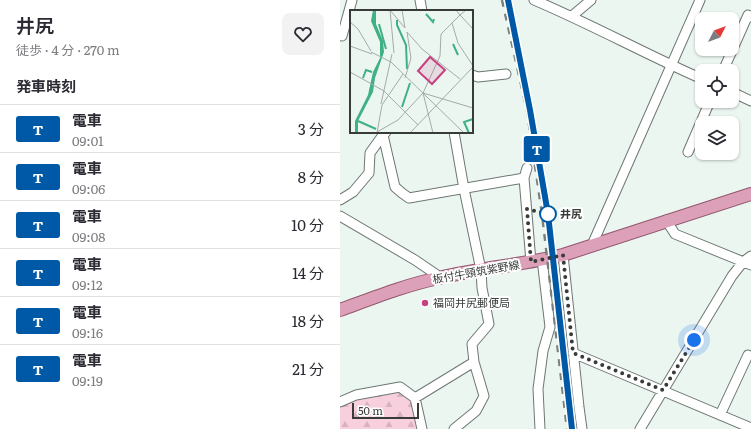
<!DOCTYPE html>
<html lang="ja">
<meta charset="utf-8">
<style>
:root{--surface:#fff;--page:#f2f2f3;--text:#2b2b33;--muted:#7c7c81;--line:#e1e1e2}
body{margin:0;font-family:Literata,"Noto Sans JP",serif;background:var(--page);color:var(--text);height:100vh;display:flex;flex-direction:column;font-size:15px;white-space:nowrap}
*{box-sizing:border-box;margin:0}
p{font-size:13px;color:var(--muted)}
.icon{flex:none;width:22px;height:22px;fill:none;stroke:currentColor;stroke-width:2;stroke-linecap:round;stroke-linejoin:round}
.map{position:relative;flex:1;overflow:hidden}
.panel{display:flex;flex-direction:column;background:var(--surface);width:340px}
.panel>*{flex:none}
.badge{padding:0 8px;border-radius:3px;font-size:14px;line-height:26px}
.needle{width:26px;rotate:48deg}
.buttons{position:absolute;left:355px;top:12px;display:grid;gap:8px}
.buttons a{display:grid;place-items:center;width:44px;height:44px;border-radius:8px;background:var(--surface);box-shadow:0 1px 3px #0004;font-size:20px}
.scale{position:absolute;left:12px;bottom:10px;width:67px;box-sizing:border-box;padding-left:4px;border:2px solid #373b39;border-top:0;font-size:11px;line-height:14px;white-space:nowrap;color:#373b39;-webkit-text-stroke:3px #fff;paint-order:stroke}
.you{position:absolute;width:20px;height:20px;margin:-10px;border:3px solid #fff;border-radius:50%;background:#1a73e8;box-shadow:0 0 0 6px #1a73e833}
.map>.badge{position:absolute;translate:-50% -50%;box-shadow:0 0 0 2px #fff}
h2{padding:0 16px;font-size:15px;line-height:36px}
.round{display:grid;place-items:center;flex:none;width:42px;height:42px;border-radius:8px;background:var(--page)}
.head{display:flex;align-items:center;justify-content:space-between;height:68px;padding:0 16px}
h1{font-size:19px;font-weight:600;line-height:30px}
ul{padding:0;list-style:none}
li{display:flex;align-items:center;gap:12px;height:48px;padding:0 16px;border-top:1px solid var(--line)}
li div{flex:1}
li b{display:block;font-size:15px}
li em{font-style:normal}
li .badge{min-width:44px;font-weight:700;text-align:center}
main{display:flex;flex:1;min-height:0}
.map>svg:first-child{display:block}
.forest{fill:url(#forest-firs)}
.lines{fill:none;stroke-linecap:round;stroke-linejoin:round}
.minor-casing{stroke:#6e7772;stroke-width:11}
.major-casing{stroke:#93556e;stroke-width:14}
.minor{stroke:#fff;stroke-width:9}
.major{stroke:#dca1b9;stroke-width:12}
.rail{stroke:#797f7c;stroke-width:2.5;stroke-dasharray:7 7;stroke-linecap:butt}
.line-casing{stroke:#fff;stroke-width:9}
.line{stroke:#0059a6;stroke-width:6}
.walk{stroke:#373b39;stroke-width:4;stroke-dasharray:0 7.2}
.stop-dot{fill:#fff;stroke:#0059a6;stroke-width:2}
.poi-dot{fill:#c8417f;stroke:#fff;stroke-width:1.5}
.labels{text-anchor:middle;stroke-width:4;stroke-linejoin:round;paint-order:stroke}
.stop-label{font-size:11px;font-weight:bold;fill:#373b39;stroke:#fff;text-anchor:start}
.street-label{font-size:11px;fill:#373b39;stroke:#fff}
.poi-label{font-size:11px;fill:#373b39;stroke:#fff;text-anchor:start}
.inset-river{fill:none;stroke:#3fb184;stroke-width:2}
.inset-road{fill:none;stroke:#a4aba7;stroke-width:1}
.view{fill:#c8417f;fill-opacity:0.15;stroke:#c8417f;stroke-width:2}
.inset-edge{fill:none;stroke:#373b39;stroke-width:2}
</style>
<main>
<section class="panel">
<div class="head"><div><h1>井尻</h1><p>徒歩 · 4 分 · 270 m</p></div><a class="round"><svg class="icon" aria-label="heart" viewBox="0 0 24 24"><path d="M12 20l-8-8c-3-5 5-10 8-4 3-6 11-1 8 4z"/></svg></a></div>
<h2>発車時刻</h2>
<ul>
<li><span class="badge" style="background:#0059a6;color:#fff">T</span><div><b>電車</b><p>09:01</p></div><em>3 分</em></li>
<li><span class="badge" style="background:#0059a6;color:#fff">T</span><div><b>電車</b><p>09:06</p></div><em>8 分</em></li>
<li><span class="badge" style="background:#0059a6;color:#fff">T</span><div><b>電車</b><p>09:08</p></div><em>10 分</em></li>
<li><span class="badge" style="background:#0059a6;color:#fff">T</span><div><b>電車</b><p>09:12</p></div><em>14 分</em></li>
<li><span class="badge" style="background:#0059a6;color:#fff">T</span><div><b>電車</b><p>09:16</p></div><em>18 分</em></li>
<li><span class="badge" style="background:#0059a6;color:#fff">T</span><div><b>電車</b><p>09:19</p></div><em>21 分</em></li>
</ul>
</section>
<div class="map">
<svg width="411" height="429" viewBox="0 0 411 429">
<defs>
<pattern id="forest-firs" width="22" height="20" patternUnits="userSpaceOnUse"><rect width="22" height="20" fill="#f7cfdd"/><path d="M5 1l3.5 6h-7zM16 11l3.5 6h-7z" fill="#d4b3be"/></pattern>
</defs>
<rect width="100%" height="100%" fill="#ecf6f1"/>
<path class="forest" d="M53 391 63 393 73 401 79 429H0V406C17 398 35 395 53 391Z"/>
<g class="lines">
<defs>
<path id="minor" d="M80 0 82 11
M194 0C251 24 305 54 362 79
M232 16 251 0
M2 36 12 0
M383 71 408 15 411 17
M132 75 138 77 166 74
M392 92 411 101
M46 132 43 135 55 187 62 193 69 198 184 178
M348 152 370 101
M187 168 184 178 191 262
M0 200 13 192 29 173 30 153 43 135
M0 216 75 260 100 277
M326 220 335 234 411 265
M252 245 360 0
M223 255 239 407 242 429
M233 353 411 428
M75 398 82 429
M0 402 16 395 60 387 75 398 134 362
M380 415 408 355
M114 429 136 411 144 396 134 362 132 344 149 324 142 288 141 270 124 189 114 132
M200 429 198 389 203 351 210 327 202 259
M300 429 392 276 403 262 411 256"/>
<path id="major" d="M0 310C33 298 65 285 99 278 140 268 182 265 223 255L411 194"/>
</defs>
<use href="#minor" class="minor-casing"/>
<use href="#major" class="major-casing"/>
<use href="#minor" class="minor"/>
<use href="#major" class="major"/>
<path class="rail" d="M162 0 187 111 202 214 227 429"/>
</g>
<g class="lines">
<defs>
<path id="line" d="M168 0 190 110 208 214 232 429"/>
</defs>
<use href="#line" class="line-casing"/>
<use href="#line" class="line"/>
<path class="walk" d="M208 214 187 209 191 262 223 255 233 353 323 390 354 340"/>
</g>
<circle class="stop-dot" cx="208" cy="214" r="8"/>
<circle class="poi-dot" cx="85" cy="303" r="4"/>
<g class="labels">
<g class="stop-label">
<text x="220" y="218">井尻</text>
</g>
<g class="street-label">
<text transform="translate(136 272) rotate(-10)" y="4">板付牛頸筑紫野線</text>
</g>
<g class="poi-label">
<text x="93" y="307">福岡井尻郵便局</text>
</g>
</g>
<g transform="translate(10 10)">
<rect width="123" height="123" fill="#ecf6f1"/>
<path d="M23 0H26V14L33 31 34 42 25 68 23 82 8 111V123H5V111L18 85 23 62 30 48V32L21 11Z" fill="#3fb184"/>
<path class="inset-river" d="M76 4 83 12 84 9M47 10V15L56 35 57 59M29 14 36 39M103 34 108 45M13 68 16 60 22 62M52 97 60 73M8 111 26 119M119 123 114 112 123 109"/>
<path class="inset-road" d="M40 0 55 18M40 0 44 43M52 0 55 18M116 0 110 5 123 19M0 12 8 19 21 41M102 13 108 33 123 56M57 22 72 39 110 69M0 36 22 44M21 42 41 52 114 123M0 62 34 81 68 115M55 68 61 48 57 22M31 94 42 44M27 122 48 110 73 83 123 98M27 123 32 95 53 64M60 123 123 57M83 123 73 83 90 46 91 24 110 5 106 0"/>
<path class="view" d="M80 47 95 60 82 74 68 61Z"/>
<rect width="123" height="123" class="inset-edge"/>
</g>
</svg>
<div class="buttons">
<a><svg class="needle" viewBox="-14 -14 28 28"><path d="M0-13l5 13h-10z" fill="#e53935"/><path d="M0 13l5-13h-10z" fill="#7c7c81"/></svg></a>
<a><svg class="icon" aria-label="locate" viewBox="0 0 24 24"><circle cx="12" cy="12" r="6"/><path d="M12 2v4M12 18v4M2 12h4M18 12h4"/></svg></a>
<a><svg class="icon" aria-label="layers" viewBox="0 0 24 24"><path d="M12 4l9 5-9 5-9-5zM3 14l9 5 9-5"/></svg></a>
</div>
<div class="scale">50 m</div>
<div class="you" style="left:354px;top:340px"></div>
<b class="badge" style="left:197px;top:149px;background:#0059a6;color:#fff">T</b>
</div>
</main>
